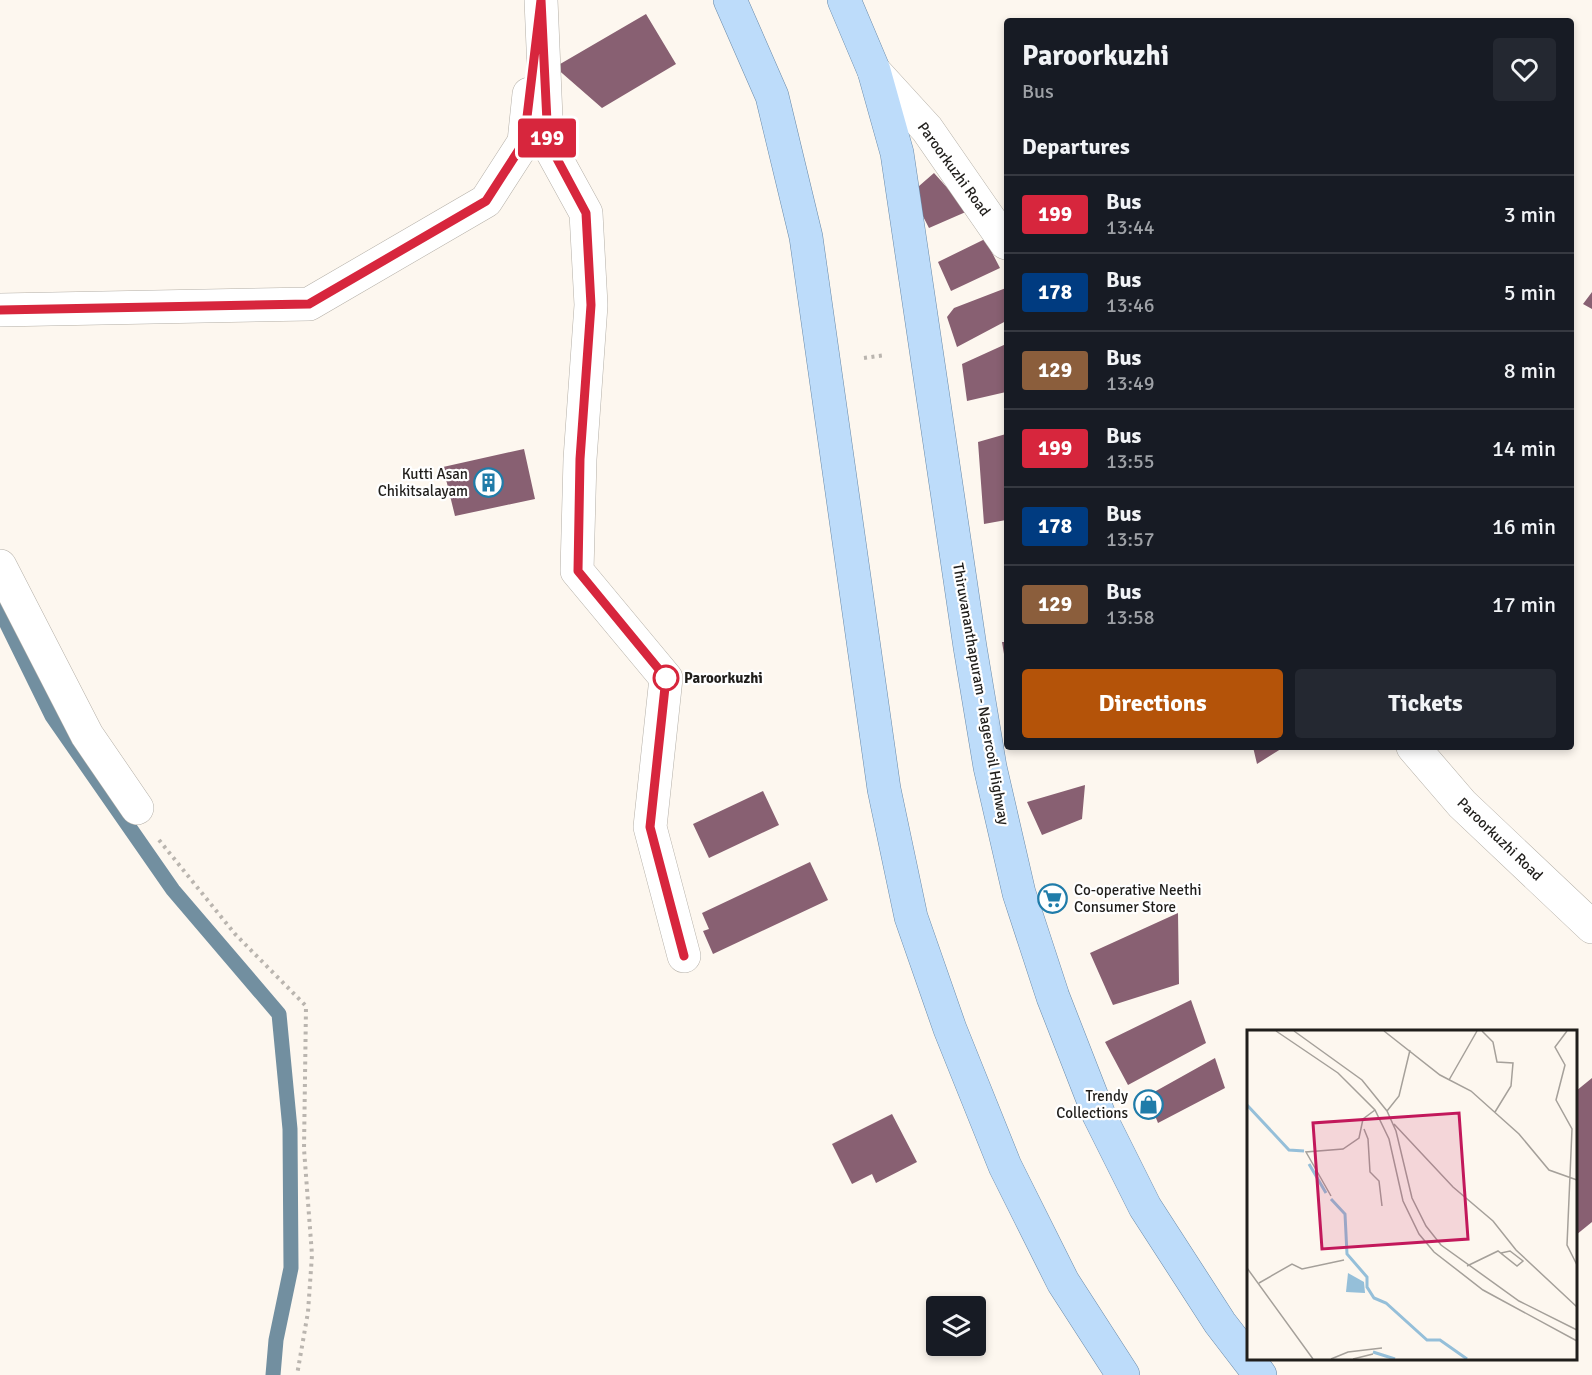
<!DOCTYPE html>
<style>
:root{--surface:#171b24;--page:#242831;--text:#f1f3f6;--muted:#9ea1a6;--line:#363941;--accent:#b45309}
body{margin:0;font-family:Signika,sans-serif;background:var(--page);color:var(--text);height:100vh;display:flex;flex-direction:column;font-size:22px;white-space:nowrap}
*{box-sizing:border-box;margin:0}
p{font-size:20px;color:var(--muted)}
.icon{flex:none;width:33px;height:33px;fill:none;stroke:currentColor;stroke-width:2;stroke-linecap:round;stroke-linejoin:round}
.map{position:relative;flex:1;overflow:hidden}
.panel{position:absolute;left:1004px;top:18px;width:570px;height:732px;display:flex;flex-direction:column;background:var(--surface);border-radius:6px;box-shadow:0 3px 9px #0003}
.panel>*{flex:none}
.badge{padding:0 12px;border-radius:4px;font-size:21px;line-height:39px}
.buttons{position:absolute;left:926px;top:1296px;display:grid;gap:12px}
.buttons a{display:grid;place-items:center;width:60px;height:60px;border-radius:6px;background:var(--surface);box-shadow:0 3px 9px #0003;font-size:30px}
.map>.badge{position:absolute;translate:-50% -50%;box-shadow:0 0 0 3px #fff}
h2{padding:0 18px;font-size:22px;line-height:54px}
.round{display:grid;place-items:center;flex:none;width:63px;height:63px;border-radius:6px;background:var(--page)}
.summary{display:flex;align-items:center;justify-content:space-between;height:102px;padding:0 18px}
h1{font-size:28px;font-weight:800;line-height:45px}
.button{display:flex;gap:12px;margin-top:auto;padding:12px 18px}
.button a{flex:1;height:69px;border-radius:6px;background:var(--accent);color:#fff;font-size:24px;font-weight:800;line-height:69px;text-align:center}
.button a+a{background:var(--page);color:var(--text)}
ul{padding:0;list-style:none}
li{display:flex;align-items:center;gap:18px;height:78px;padding:0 18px;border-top:2px solid var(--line)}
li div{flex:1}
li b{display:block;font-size:22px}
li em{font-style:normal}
li .badge{min-width:66px;font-weight:700;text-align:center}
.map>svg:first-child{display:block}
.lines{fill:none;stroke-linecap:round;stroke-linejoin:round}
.stream{stroke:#728fa0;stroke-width:15}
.building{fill:#886072}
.minor-casing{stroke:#b4afa7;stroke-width:34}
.major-casing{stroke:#698aa9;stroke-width:34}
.path{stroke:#bab5af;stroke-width:4;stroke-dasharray:3 4.5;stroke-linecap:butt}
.minor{stroke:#fff;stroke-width:33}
.major{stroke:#bddcfa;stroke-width:33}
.line-casing{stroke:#fff;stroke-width:14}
.line{stroke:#d7263d;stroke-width:9}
.stop-dot{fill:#fff;stroke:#d7263d;stroke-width:3}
.labels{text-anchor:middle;stroke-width:4.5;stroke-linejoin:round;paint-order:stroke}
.street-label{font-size:15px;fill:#201e1b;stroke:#fff}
.poi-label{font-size:15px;fill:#201e1b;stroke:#fff;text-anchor:end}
.stop-label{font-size:15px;font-weight:bold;fill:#201e1b;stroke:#fff;text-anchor:start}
.inset-river{fill:none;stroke:#95bfd9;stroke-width:3}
.inset-road{fill:none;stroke:#a5a09a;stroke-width:1.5}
.view{fill:#c2185b;fill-opacity:0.15;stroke:#c2185b;stroke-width:3}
.inset-edge{fill:none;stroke:#201e1b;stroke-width:3}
</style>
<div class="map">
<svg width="1592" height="1375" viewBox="0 0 1592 1375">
<rect width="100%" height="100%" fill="#fdf7ef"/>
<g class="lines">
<path class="stream" d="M0 610 52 716 173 890 279 1014 290 1129 291 1268 276 1340 273 1375"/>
</g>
<path class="building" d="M646 14 676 64 602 108 555 67Z
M934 173 968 211 929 228 911 193Z
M985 239 1000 268 951 291 938 262Z
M1006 288V321L957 347 947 317 954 308Z
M1592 292V309L1583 304Z
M1006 344V392L967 401 962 364Z
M1006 434V520L984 524 978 442Z
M524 449 535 499 455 516 443 467Z
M1002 642H1006V660H1005Z
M1253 747H1284L1257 764Z
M1085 785 1082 819 1042 835 1027 802Z
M763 791 779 825 709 858 693 824Z
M810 862 828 900 713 954 703 931 709 929 702 913Z
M1178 913 1179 984 1113 1005 1090 953Z
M1191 1000 1206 1043 1128 1085 1105 1042Z
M1215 1058 1225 1088 1158 1123 1147 1096Z
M1592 1078V1222L1576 1235V1091Z
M892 1114 917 1162 876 1183 872 1174 852 1184 832 1144Z"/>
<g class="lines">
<defs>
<path id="minor" d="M541 0 547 142 586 213 591 305 580 459 577 571 666 678 650 827 684 956
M874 71 927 129 1006 243
M0 310 309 304 486 201 524 142 529 94
M0 566 87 735 137 808
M1413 747 1462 804 1592 927"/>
<path id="major" d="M730 0 772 96 806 237 884 789 911 917 950 1029 1005 1166 1063 1282 1123 1375
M844 0 874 71 897 153 970 647 990 767 1019 893 1053 997 1099 1115 1145 1207 1220 1323 1260 1375"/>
</defs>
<use href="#minor" class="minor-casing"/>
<use href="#major" class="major-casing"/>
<path class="path" d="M864 358 886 355
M159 840 235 934 306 1006 304 1149 312 1255 308 1312 297 1375"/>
<use href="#minor" class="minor"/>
<use href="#major" class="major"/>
</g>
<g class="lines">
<defs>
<path id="line" d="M0 310 309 304 486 201 524 142 541 0 548 142 586 213 591 305 580 459 578 571 666 678 650 827 684 956"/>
</defs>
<use href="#line" class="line-casing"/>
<use href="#line" class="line"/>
</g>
<defs>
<symbol id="building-ring" viewBox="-11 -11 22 22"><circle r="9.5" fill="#fff" stroke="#207ca9" stroke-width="1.5"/><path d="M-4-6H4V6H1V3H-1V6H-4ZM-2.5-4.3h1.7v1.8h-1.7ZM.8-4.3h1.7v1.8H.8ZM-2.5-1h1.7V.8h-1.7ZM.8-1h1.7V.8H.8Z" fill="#207ca9"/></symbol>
<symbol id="supermarket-ring" viewBox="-11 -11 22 22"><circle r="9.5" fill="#fff" stroke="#207ca9" stroke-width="1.5"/><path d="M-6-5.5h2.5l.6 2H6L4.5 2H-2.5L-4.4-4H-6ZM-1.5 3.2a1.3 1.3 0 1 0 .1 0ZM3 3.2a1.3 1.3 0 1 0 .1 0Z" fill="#207ca9"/></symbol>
<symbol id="shop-ring" viewBox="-11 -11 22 22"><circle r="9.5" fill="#fff" stroke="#207ca9" stroke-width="1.5"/><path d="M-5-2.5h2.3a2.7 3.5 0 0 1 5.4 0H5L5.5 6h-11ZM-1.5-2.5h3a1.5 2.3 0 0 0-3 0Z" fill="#207ca9"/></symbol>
</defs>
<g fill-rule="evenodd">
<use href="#building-ring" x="472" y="466" width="33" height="33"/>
<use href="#supermarket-ring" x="1036" y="882" width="33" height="33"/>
<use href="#shop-ring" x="1132" y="1088" width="33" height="33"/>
</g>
<circle class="stop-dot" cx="666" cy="678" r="12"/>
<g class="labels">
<g class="street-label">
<text transform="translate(954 169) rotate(54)" y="5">Paroorkuzhi Road</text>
<text transform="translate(981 694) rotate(80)" y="5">Thiruvananthapuram - Nagercoil Highway</text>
<text transform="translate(1500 839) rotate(44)" y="5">Paroorkuzhi Road</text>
</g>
<g class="poi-label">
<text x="468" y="479">Kutti Asan<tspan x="468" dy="17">Chikitsalayam</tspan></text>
<text x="1074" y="895" text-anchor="start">Co-operative Neethi<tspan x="1074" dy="17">Consumer Store</tspan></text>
<text x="1128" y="1101">Trendy<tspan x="1128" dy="17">Collections</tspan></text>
</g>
<g class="stop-label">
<text x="684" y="683">Paroorkuzhi</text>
</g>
</g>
<g transform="translate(1247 1030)">
<rect width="330" height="330" fill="#fdf7ef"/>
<path d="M101 243 117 252 118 263 99 262Z" fill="#95bfd9"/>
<path class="inset-river" d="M0 75 42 120 57 121M62 134 79 163M84 169 98 184 100 224 120 247V257L127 268 139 273 180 310H193L220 329M126 322 148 329"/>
<path class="inset-road" d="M29 1 91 43 128 80 142 109 156 171 172 204 187 222 236 260 330 311M47 1 115 50 140 81 149 101 165 168 179 196 194 215 272 271 330 300M137 1 193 45 224 61 272 104 302 140 330 150M235 1 246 12 250 32 266 33 264 56 248 82M320 1 308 17 318 35 309 70 325 99 320 215 330 235M202 50 230 1M140 81 152 66 163 20M147 94 206 157 246 191 269 220 330 277M117 99 121 109 123 142 132 151 135 176M84 166 59 122 96 119 112 108 116 89 128 80M220 236 251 221 270 236 276 231 263 221 254 223M0 238 66 329M12 253 45 234 55 239 97 230M84 329 101 322 135 318M106 329 126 324"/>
<path class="view" d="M212 83 221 209 75 219 66 93Z"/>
<rect width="330" height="330" class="inset-edge"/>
</g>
</svg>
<div class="buttons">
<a><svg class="icon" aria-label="layers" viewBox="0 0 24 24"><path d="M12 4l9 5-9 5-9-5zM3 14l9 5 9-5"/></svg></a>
</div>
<b class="badge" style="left:547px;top:138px;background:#d7263d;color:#fff">199</b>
<section class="panel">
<div class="summary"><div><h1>Paroorkuzhi</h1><p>Bus</p></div><a class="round"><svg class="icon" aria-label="heart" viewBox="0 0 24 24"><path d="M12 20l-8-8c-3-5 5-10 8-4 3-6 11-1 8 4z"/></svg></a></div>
<h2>Departures</h2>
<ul>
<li><span class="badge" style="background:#d7263d;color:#fff">199</span><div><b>Bus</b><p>13:44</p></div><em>3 min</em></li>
<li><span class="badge" style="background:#003b80;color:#fff">178</span><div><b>Bus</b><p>13:46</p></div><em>5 min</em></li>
<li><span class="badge" style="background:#8b5e3c;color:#fff">129</span><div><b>Bus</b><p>13:49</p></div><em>8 min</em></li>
<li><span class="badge" style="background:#d7263d;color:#fff">199</span><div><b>Bus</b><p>13:55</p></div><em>14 min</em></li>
<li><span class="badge" style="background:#003b80;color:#fff">178</span><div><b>Bus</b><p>13:57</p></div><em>16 min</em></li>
<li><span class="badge" style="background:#8b5e3c;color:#fff">129</span><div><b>Bus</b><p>13:58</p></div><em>17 min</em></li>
</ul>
<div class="button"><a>Directions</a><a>Tickets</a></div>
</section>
</div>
